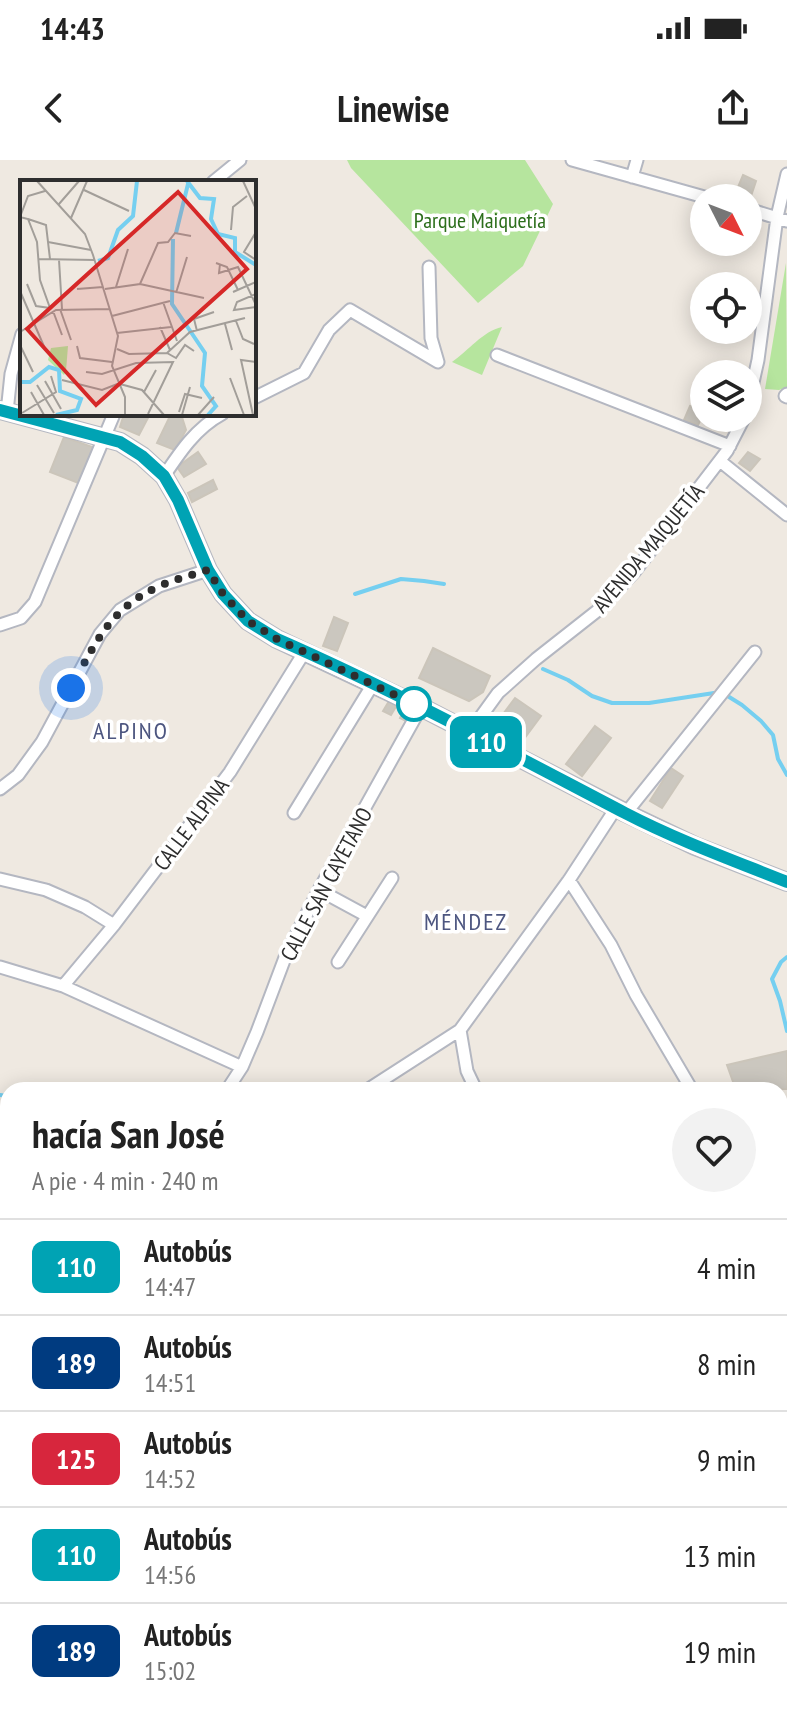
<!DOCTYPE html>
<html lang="es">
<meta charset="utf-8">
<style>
:root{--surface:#fff;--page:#f2f2f2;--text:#222;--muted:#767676;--line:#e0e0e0}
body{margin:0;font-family:"PT Sans Narrow",sans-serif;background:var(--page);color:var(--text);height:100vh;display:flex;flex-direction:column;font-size:30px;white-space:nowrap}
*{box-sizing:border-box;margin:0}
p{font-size:26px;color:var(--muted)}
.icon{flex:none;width:44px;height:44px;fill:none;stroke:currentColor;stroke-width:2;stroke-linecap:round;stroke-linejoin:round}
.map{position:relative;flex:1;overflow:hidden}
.side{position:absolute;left:0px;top:922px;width:788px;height:634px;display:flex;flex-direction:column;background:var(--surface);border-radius:24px 24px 0 0;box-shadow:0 4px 20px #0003}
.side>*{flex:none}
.badge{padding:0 16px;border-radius:12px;font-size:28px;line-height:52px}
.needle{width:52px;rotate:132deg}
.controls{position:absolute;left:690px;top:24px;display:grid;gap:16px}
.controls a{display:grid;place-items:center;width:72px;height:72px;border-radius:50%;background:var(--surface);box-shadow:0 4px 20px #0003;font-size:40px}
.you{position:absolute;width:40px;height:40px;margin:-20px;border:6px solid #fff;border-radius:50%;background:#1a73e8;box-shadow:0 0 0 12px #1a73e833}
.map>.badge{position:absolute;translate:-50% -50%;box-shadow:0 0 0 4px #fff}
.round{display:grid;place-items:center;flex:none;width:84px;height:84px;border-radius:42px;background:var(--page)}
.head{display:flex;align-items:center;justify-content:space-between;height:136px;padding:0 32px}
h1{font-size:38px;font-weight:700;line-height:60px}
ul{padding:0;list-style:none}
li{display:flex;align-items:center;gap:24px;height:96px;padding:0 32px;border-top:2px solid var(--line)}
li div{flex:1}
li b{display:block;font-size:30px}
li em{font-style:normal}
li .badge{min-width:88px;font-weight:700;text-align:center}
.status{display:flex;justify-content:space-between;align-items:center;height:56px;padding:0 40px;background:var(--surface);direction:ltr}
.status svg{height:22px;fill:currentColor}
header{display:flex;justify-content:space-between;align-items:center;height:104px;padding:0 32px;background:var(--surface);font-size:36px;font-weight:700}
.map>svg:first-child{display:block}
.green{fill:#b6e59e}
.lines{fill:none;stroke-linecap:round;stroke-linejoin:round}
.stream{stroke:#75cff0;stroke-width:4}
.building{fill:#cbc7bf;stroke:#cbc5ba;stroke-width:2}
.minor-casing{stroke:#b4b7c1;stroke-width:15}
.secondary-casing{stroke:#b4b7c1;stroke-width:20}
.minor{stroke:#fff;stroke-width:11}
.secondary{stroke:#fff;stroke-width:16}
.line-casing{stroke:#fff;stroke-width:18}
.line{stroke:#00a3b4;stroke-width:12}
.walk{stroke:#2e2e2e;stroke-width:8;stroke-dasharray:0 14.4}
.stop-dot{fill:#fff;stroke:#00a3b4;stroke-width:4}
.labels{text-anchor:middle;stroke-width:7;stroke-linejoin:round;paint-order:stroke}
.park-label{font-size:22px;fill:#2c6e1b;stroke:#fff}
.street-label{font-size:22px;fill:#2e2e2e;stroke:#fff}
.neighbourhood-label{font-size:24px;letter-spacing:2px;fill:#4d5680;stroke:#fff}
.inset-river{fill:none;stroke:#75cff0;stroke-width:4}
.inset-road{fill:none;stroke:#a29e99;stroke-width:2}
.view{fill:#d62828;fill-opacity:0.15;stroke:#d62828;stroke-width:4}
.inset-edge{fill:none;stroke:#2e2e2e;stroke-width:4}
</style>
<div class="status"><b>14:43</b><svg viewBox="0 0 49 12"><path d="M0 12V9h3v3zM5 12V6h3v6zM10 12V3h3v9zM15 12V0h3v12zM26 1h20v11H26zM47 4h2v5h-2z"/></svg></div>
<header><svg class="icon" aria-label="back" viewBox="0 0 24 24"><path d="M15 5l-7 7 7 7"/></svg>Linewise<svg class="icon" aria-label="share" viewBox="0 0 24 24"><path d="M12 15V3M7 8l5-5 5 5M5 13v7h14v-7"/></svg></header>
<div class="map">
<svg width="787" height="1555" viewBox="0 0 787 1555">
<rect width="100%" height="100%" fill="#efe9e1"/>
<path class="green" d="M347 0H525L553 44 523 106 478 143 351 8Z
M786 103 787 227 779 230 765 229Z
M502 167 482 215 452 202C468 191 483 171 502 167Z"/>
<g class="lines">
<path class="stream" d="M355 434 401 419 424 421 444 424
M543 509 568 520 592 536 612 543H649L714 533
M726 535 742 545 761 561 773 575 778 599 787 615
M787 797 781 802 772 819 780 841 787 871
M0 935 8 936
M738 1548 741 1555"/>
</g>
<path class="building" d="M743 15 756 21 751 36 736 32Z
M690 246 703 250V255L698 265 684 260Z
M124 254H150L139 275 120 267Z
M171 254H181L186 270 175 290 157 283Z
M64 277 95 288 81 324 50 312Z
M198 292 206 304 184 317 177 307Z
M748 292 760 299 750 311 739 303Z
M213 320 217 329 192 342 188 333Z
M334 457 348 463 337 491 323 486Z
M433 488 490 516 483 532 469 541 419 518Z
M515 538 541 556 521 583 496 572 495 569V565Z
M389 541 397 545 391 555 383 551Z
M405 548 413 552 408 562 400 558Z
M595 566 611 578 582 616 566 604Z
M671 608 683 616 662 648 650 641Z
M787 891V929L736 930 727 905Z"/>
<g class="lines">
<defs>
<path id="minor" d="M572 0 708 38
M632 17 637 0
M213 22 240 0
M748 49 787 61
M497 195 730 286
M787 234 785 236 787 237
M254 238 304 213 329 170 350 150 438 202 431 178 429 107
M748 245 758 200 777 57 787 14
M7 252 11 214 22 174
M720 301 787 355
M164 316C180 292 196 268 222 254
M0 465 21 458 35 442 114 254
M469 573 498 533 536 499 597 451 635 411 727 291 744 258
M0 629 18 615 42 582 100 474 120 450 159 426 208 410
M294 653 373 524
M626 653 755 492
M0 719 46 730 85 747 114 765
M569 720 611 785 636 835 692 930
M319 730 367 756
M338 802 392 718
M0 807 63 826 242 907
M63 826 114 765 230 612 305 491
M227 930 242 907 257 872 286 795 319 730 421 547
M367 930 460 870
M476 930 467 911 460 870 569 720 616 648
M0 1422 8 1424
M0 1497 8 1499"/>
<path id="secondary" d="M0 250 120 282 142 296 164 316 178 340 208 410 223 434 248 461 277 479 421 547 626 653 695 686 787 722"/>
</defs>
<use href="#minor" class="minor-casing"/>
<use href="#secondary" class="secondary-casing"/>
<use href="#minor" class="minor"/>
<use href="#secondary" class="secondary"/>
</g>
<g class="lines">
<defs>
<path id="line" d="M0 250 120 282 142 296 164 316 178 340 208 410 223 434 248 461 277 479C396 531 510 593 625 653 677 680 732 700 787 722"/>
</defs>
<use href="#line" class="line-casing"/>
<use href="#line" class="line"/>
<path class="walk" d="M71 528C95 483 111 447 160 426 175 419 192 415 208 410L223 434 248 461 277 479 414 544"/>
</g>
<circle class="stop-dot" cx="414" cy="544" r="16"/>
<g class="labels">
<g class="park-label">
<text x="480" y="68">Parque Maiquetía</text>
</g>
<g class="street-label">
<text transform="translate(648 388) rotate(-50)" y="8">AVENIDA MAIQUETÍA</text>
<text transform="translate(191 664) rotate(-53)" y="8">CALLE ALPINA</text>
<text transform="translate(326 724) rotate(-62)" y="8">CALLE SAN CAYETANO</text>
</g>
<g class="neighbourhood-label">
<text x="131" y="579">ALPINO</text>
<text x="466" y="770">MÉNDEZ</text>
</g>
</g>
<g transform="translate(20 20)">
<rect width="236" height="236" fill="#efe9e1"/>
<path d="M48 166 46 191 44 195 28 180 31 168Z" fill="#b6e59e"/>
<path class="inset-river" d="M167 1 180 18 194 19 191 39 198 54 215 58V72L236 85M156 53 168 4M153 59 152 124 185 173 182 206 196 226 188 235M78 81 88 78 98 50 113 36 117 1M0 202H10L29 187 39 190 40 211 61 219 57 230 36 235"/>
<path class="inset-road" d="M17 1 65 54 73 75 98 156 92 186 105 217V235M223 1 236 29M64 10 109 31M39 24 59 1M0 37 8 39 17 62 20 100 30 128 16 126 7 104M0 37 8 16 25 11M51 38 67 1M8 39 26 45 30 79M211 50 213 27 227 16M236 52 224 72 236 80M28 62 71 70M18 79 75 80M39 80 42 129M196 83 207 87 218 110M200 84 199 93 218 87 236 125M120 104 184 118M96 107 108 69M57 109 83 107M85 109 120 104 138 63 148 62 155 53 171 56M0 111 26 171M213 112 236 102M156 113 167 77M236 114 217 122 214 130 236 127M143 122 157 161M40 129 51 160M33 131 42 155M92 136 150 121M216 141 223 159 234 164M205 144 212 170M140 147 150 170M177 151 174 139 194 132M0 152 36 130 90 129M97 153 151 147M0 165 13 192M57 166 60 178 92 182M97 169 109 174 147 173 170 152 225 138M147 173 156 178 165 165 174 171M66 192 82 194 116 183 153 182 128 234M210 198 224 235M42 200 82 210 100 203M25 201 41 229M100 204 122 210 144 235M17 205 34 233M11 212 24 235M124 212 136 190M159 232 165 214 182 218M2 233 36 212 31 196M162 235 170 207M178 235 194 217M233 235 221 180 236 182"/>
<path class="view" d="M158 12 227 89 76 225 7 149Z"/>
<rect width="236" height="236" class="inset-edge"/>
</g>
</svg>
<div class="controls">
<a><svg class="needle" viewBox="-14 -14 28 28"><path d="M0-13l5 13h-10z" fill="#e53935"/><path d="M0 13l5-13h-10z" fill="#767676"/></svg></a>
<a><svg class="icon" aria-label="locate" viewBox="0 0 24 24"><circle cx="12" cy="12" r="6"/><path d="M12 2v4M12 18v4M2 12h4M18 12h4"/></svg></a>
<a><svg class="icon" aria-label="layers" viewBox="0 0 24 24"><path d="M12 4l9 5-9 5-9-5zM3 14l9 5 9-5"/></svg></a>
</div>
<div class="you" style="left:71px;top:528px"></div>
<b class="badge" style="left:486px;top:582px;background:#00a3b4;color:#fff">110</b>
<section class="side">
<div class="head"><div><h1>hacía San José</h1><p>A pie · 4 min · 240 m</p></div><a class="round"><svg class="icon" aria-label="heart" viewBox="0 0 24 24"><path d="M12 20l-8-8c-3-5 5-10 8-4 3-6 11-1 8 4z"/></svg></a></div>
<ul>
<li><span class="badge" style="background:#00a3b4;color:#fff">110</span><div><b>Autobús</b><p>14:47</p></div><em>4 min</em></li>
<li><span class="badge" style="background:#003b80;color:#fff">189</span><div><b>Autobús</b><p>14:51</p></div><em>8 min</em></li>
<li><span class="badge" style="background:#d7263d;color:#fff">125</span><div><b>Autobús</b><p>14:52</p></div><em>9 min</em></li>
<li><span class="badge" style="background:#00a3b4;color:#fff">110</span><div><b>Autobús</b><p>14:56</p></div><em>13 min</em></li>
<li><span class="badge" style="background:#003b80;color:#fff">189</span><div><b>Autobús</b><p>15:02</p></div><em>19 min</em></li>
</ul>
</section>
</div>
